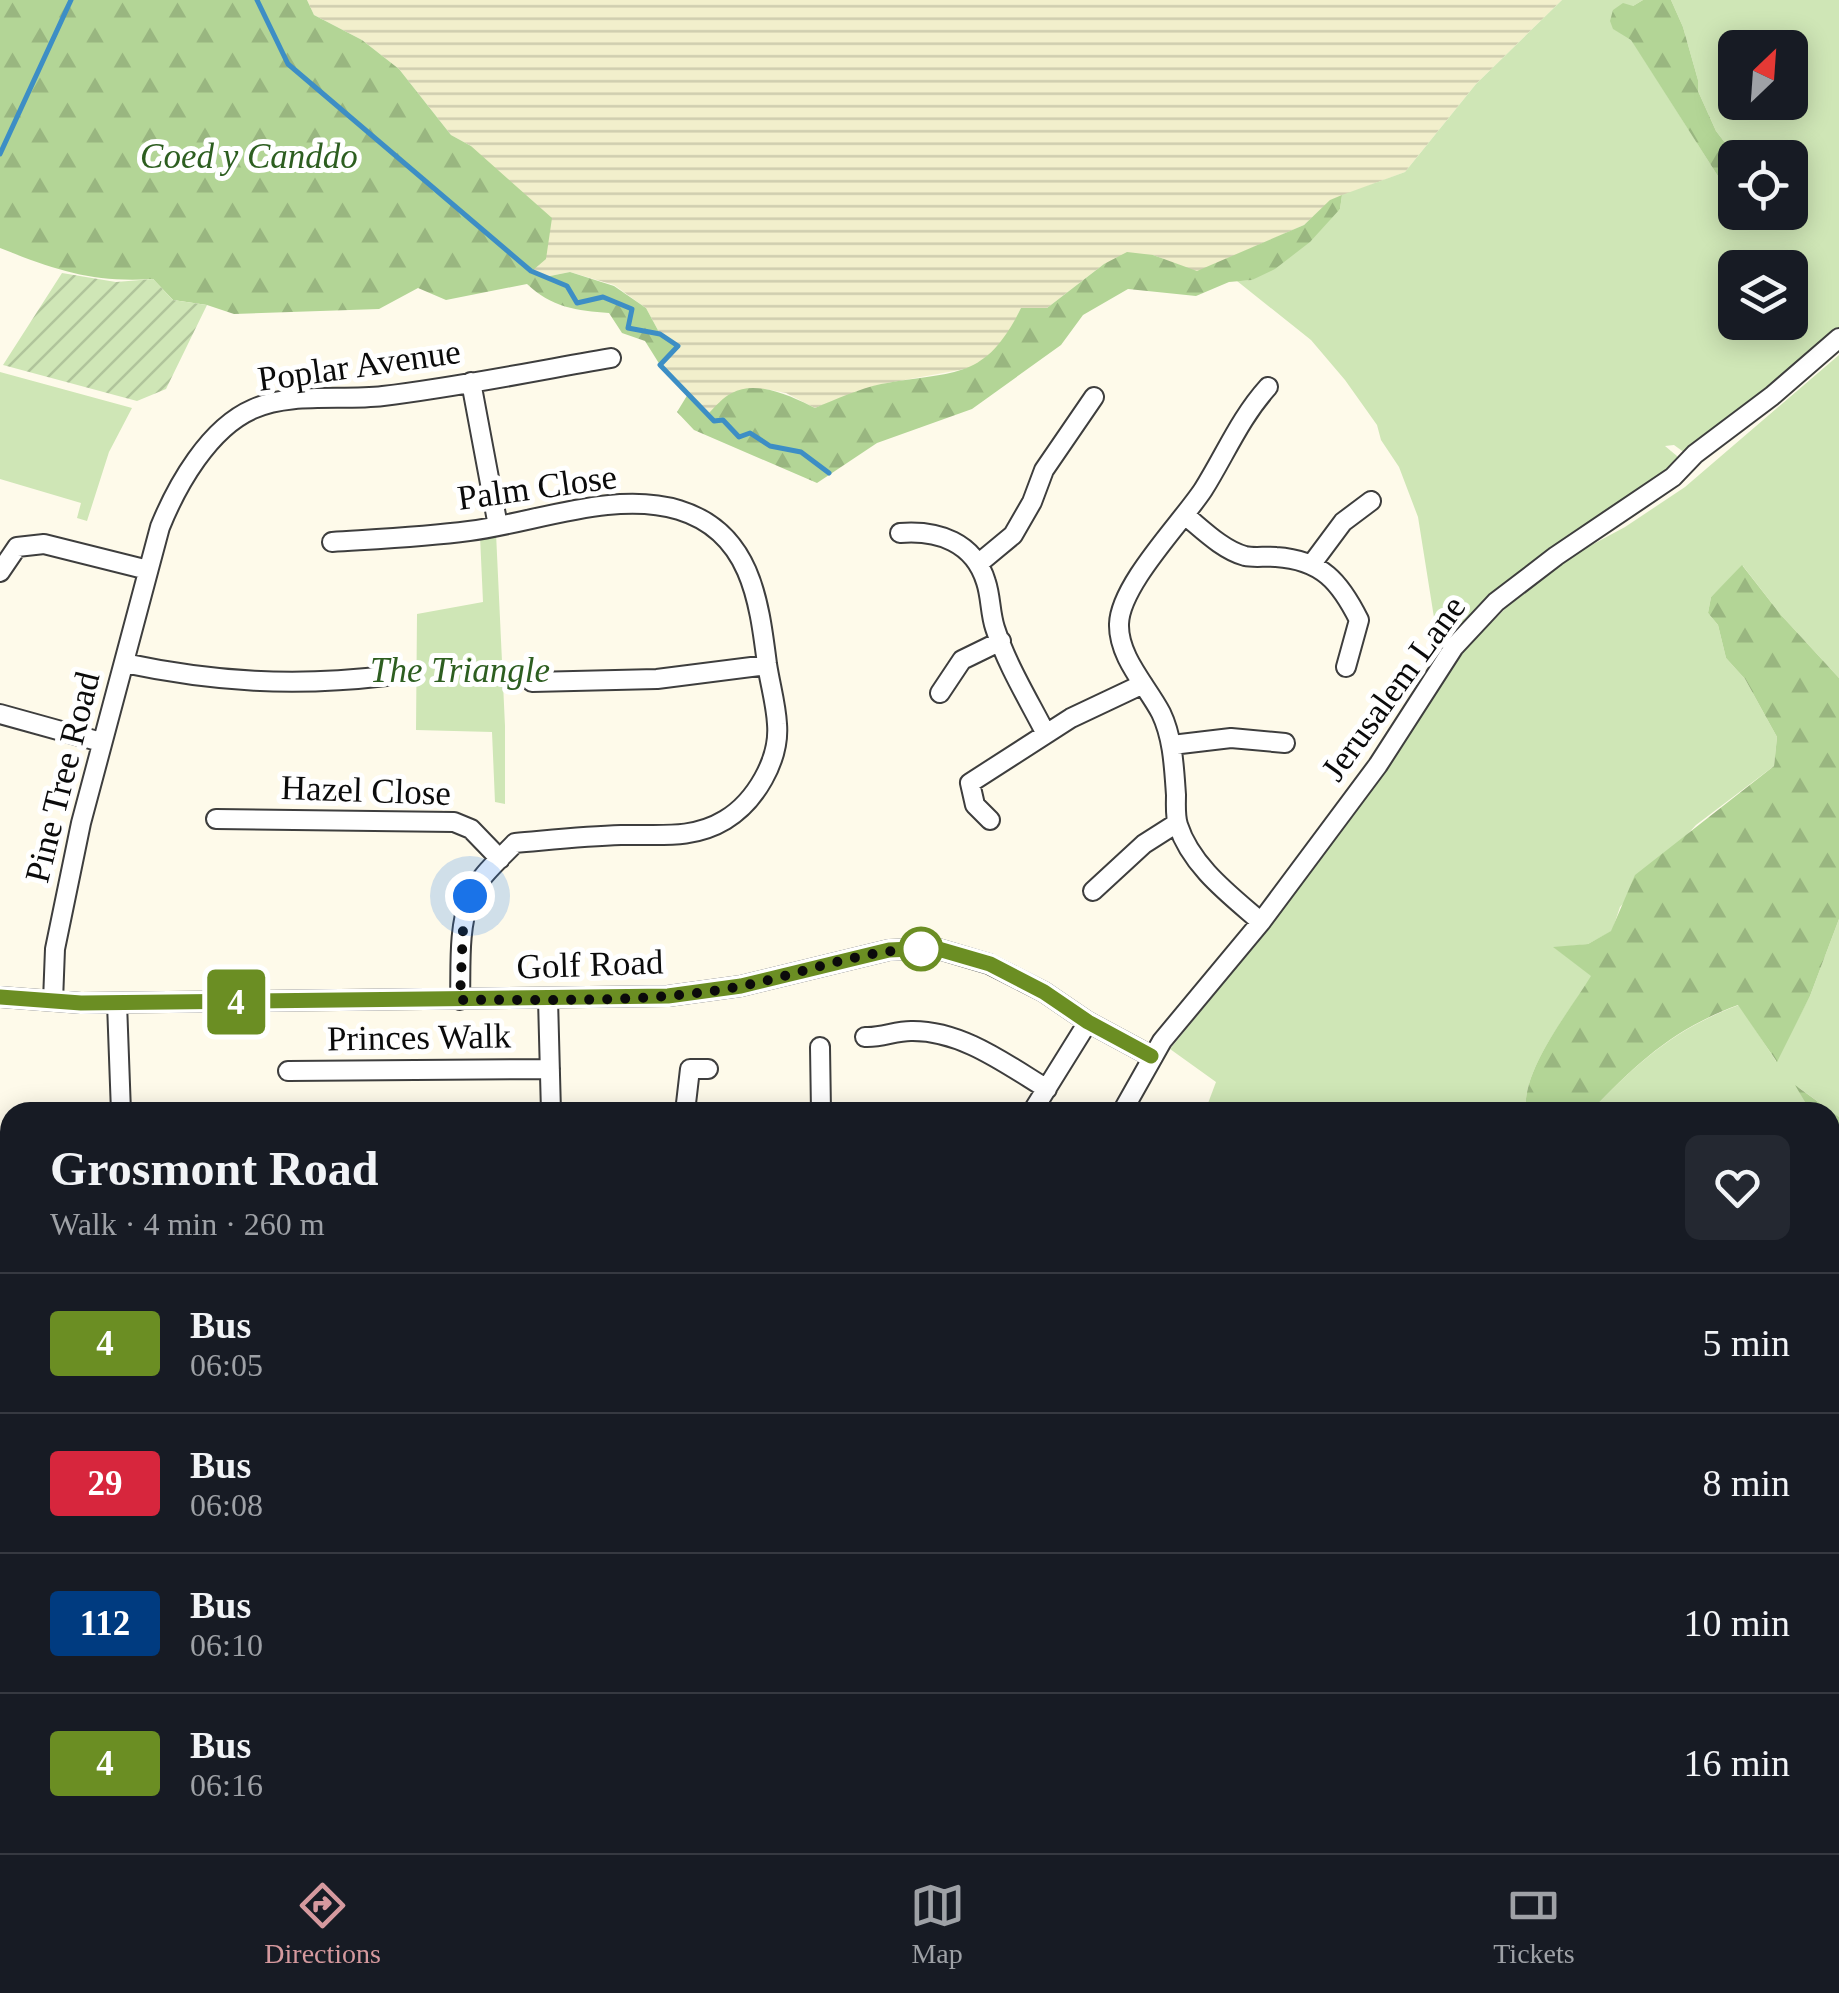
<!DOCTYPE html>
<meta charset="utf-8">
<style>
:root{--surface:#171b24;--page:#242831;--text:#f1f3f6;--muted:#9ea1a6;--line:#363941;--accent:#d5999e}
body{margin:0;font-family:"Times New Roman",serif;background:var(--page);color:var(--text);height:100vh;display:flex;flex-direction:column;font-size:38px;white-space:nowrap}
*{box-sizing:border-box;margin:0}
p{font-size:32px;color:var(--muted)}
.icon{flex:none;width:55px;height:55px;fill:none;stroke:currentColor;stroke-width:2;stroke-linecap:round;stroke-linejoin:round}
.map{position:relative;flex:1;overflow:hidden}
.side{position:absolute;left:0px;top:1102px;width:1840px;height:752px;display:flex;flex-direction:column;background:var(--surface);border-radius:30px 30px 0 0;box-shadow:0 5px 25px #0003}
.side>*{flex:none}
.badge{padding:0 20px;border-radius:8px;font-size:35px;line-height:65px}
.needle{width:65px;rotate:25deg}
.tools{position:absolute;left:1718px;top:30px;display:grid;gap:20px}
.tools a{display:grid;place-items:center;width:90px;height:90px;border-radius:15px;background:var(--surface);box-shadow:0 5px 25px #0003;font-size:50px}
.you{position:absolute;width:50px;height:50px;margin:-25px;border:8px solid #fff;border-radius:50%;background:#1a73e8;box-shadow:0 0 0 15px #1a73e833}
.map>.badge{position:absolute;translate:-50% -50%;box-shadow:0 0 0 5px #fff}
.round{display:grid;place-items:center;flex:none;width:105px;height:105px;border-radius:15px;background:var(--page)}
.overview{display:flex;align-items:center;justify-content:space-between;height:170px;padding:0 50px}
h1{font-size:48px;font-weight:700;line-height:75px}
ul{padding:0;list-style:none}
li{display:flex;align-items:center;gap:30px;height:140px;padding:0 50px;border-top:2px solid var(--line)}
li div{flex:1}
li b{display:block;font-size:38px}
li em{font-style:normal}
li .badge{min-width:110px;font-weight:700;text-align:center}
.tabs{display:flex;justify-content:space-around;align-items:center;height:140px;border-top:2px solid var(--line);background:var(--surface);font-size:28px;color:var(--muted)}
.tabs a{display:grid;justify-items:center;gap:5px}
.tabs .active{color:var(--accent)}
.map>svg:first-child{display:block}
.farmland{fill:url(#farmland-rules)}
.grass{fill:#cfe6b6;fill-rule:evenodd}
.forest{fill:url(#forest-firs)}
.garden{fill:url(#garden-furrows)}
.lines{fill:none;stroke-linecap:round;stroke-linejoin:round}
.stream{stroke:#3d8ec5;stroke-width:5}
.street-casing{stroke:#3e3e3e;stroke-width:22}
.street{stroke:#fff;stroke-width:18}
.line-casing{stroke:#fff;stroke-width:22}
.line{stroke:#6b8e23;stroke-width:15}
.walk{stroke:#0b0b0b;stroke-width:10;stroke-dasharray:0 18}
.stop-dot{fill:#fff;stroke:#6b8e23;stroke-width:5}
.labels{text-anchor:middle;stroke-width:10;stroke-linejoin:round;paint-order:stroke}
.park-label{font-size:35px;font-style:italic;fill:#2d5e20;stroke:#fff}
.street-label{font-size:35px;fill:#0b0b0b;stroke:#fff}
</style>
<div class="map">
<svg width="1839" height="1853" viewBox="0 0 1839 1853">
<defs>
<pattern id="farmland-rules" width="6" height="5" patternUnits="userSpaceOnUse" patternTransform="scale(2.5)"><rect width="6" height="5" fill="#f2efcc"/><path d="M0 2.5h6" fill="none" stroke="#ceccae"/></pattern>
<pattern id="forest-firs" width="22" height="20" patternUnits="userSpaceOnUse" patternTransform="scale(2.5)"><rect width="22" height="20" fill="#b3d596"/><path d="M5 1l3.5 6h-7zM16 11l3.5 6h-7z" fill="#99b680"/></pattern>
<pattern id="garden-furrows" width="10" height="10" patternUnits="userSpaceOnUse" patternTransform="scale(2.5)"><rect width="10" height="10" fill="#cfe6b6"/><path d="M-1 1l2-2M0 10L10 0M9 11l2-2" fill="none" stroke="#b0c49b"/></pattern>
</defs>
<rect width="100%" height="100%" fill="#fefaea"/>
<path class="farmland" d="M307 0H1562L1476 84 1405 172 1331 200 1304 225 1197 272 1153 255 1104 264 1047 308H1021L1007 337 976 367 877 385 815 408 786 393 766 389 707 414 660 365 678 346 660 334 646 308 614 285 570 272 545 277 531 271 471 146 451 135 399 69 362 40 314 15Z"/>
<path class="grass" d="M1562 0H1643L1633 6 1614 29 1631 39 1723 184 1735 180V212H1790V158L1736 157 1716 131 1698 91V80L1683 27 1671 0H1839V330L1685 453 1674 445 1665 446 1677 456 1679 464C1652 484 1622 499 1594 518 1537 556 1485 598 1439 649L1418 517 1399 467 1381 440 1377 425 1345 380 1311 340 1237 281 1252 280 1340 209 1342 195 1405 172 1476 84ZM1735 48H1790V102H1735ZM1735 268H1790V322H1735Z
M1839 355V678L1781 615 1743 566 1711 597 1708 613 1718 625 1726 658 1745 679 1777 737 1774 766 1696 825 1620 907 1612 931 1588 944 1555 948 1592 976C1569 1012 1521 1070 1526 1112H1217L1207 1106 1216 1082 1170 1049 1255 944 1381 776 1419 720 1444 670 1506 608 1573 555 1625 527 1685 487Z
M0 372 132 408 109 452 87 521 77 518 81 503 0 479Z
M496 533 505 726V804L495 802 492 732 416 730 417 614 483 602 480 536Z
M1839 919V1117L1798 1087 1811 1112H1590C1637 1063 1674 1029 1739 1005L1776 1061 1810 996Z
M1830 1145 1839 1160V1853H1207L1234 1845H1830Z
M464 1845H710L715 1849V1853H456Z
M804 1845H890L847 1853H803Z
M970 1845H1126L1122 1853H926Z"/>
<path class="forest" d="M0 0H307L314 15 362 40 399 69 451 135 471 146 552 218 546 259 532 271 545 277 570 272 614 286 646 308 660 334 678 346 660 365 645 341 622 333 609 313C577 311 551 307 527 284L446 300 418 288 379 309 234 314 207 305 173 300 153 279C93 283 55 270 0 248Z
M1643 0H1671L1683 27 1698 80V91L1716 131 1736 157 1735 180 1723 184 1631 40 1613 29 1610 21 1613 10 1623 3 1633 6Z
M1342 195 1340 209 1310 242 1275 269 1252 280 1229 282 1196 296 1128 289 1083 315 1061 345 972 409 877 443 817 483 694 430 677 412 688 394 708 414C715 407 723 397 732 393 756 379 793 397 815 408 836 399 859 389 881 384 953 370 984 383 1021 308H1047L1104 264 1127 252 1153 255 1197 271 1304 225 1330 200Z
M1742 565 1781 615 1839 678V919L1810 996 1777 1062 1738 1005C1673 1029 1637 1063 1590 1112H1526C1521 1070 1569 1012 1591 976L1553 947 1588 944 1611 931 1635 875 1774 766 1777 737 1745 679 1726 658 1718 625 1708 613 1711 597Z
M1795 1085 1839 1117V1160L1830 1145V1112H1811Z"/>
<path class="garden" d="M62 273 116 282 153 279 173 300 207 305 166 389 137 401 3 365Z"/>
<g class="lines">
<path class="stream" d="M257 0 288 64 531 271 567 286 577 303 603 297 632 309 628 328 660 334 678 346 660 365 714 421 723 420 739 437 750 433 770 446 801 452 829 473
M0 154 71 0
M1830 1340 1839 1339"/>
<defs>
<path id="street" d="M471 382 498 526
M1186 516C1203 530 1223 550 1245 556 1254 558 1266 556 1276 557 1322 560 1340 582 1359 620L1346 667
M900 533C938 530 974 542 986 582 991 597 990 613 995 628 1007 665 1028 699 1046 734
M332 542C378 539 424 537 469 531 534 523 614 490 679 510 751 532 759 601 767 664 770 684 776 704 777 724 780 760 755 802 725 820 692 840 658 834 621 835 586 836 550 840 515 843 499 860 479 876 470 898 458 929 461 967 460 1000
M978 564 1013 535 1032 502 1044 470 1094 397
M1311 565 1343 522 1371 501
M0 572 17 547 44 544 148 570
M124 663C214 682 294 687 386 676
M532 682 657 679 767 665
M940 693 962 660 1001 641
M0 714 101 742
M1172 745 1231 738 1285 743
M216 819 454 822 471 829 500 859
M990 820 975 805 970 783 1071 718 1143 684
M1093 891 1144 844 1177 823
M1261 922C1230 895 1191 866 1178 825 1175 816 1176 804 1176 795 1174 767 1173 738 1161 713 1147 686 1118 657 1119 624 1120 585 1181 523 1203 490 1225 455 1240 418 1268 387
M0 997 81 1003 668 996 741 986 889 950 935 948 989 964 1044 992 1088 1022 1151 1056
M548 999 551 1112
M53 1001 55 949 81 823 160 527C177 485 209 428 253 409 291 392 342 401 383 396 459 387 535 371 611 358
M117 1003 121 1112
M865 1037C881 1038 895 1031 911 1031 961 1030 1006 1064 1047 1089
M820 1047 821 1112
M288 1071 550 1069
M685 1112 690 1069H708
M1032 1112 1088 1022
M1122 1112 1162 1041 1261 922 1378 765 1454 647 1496 602 1556 556 1673 477 1695 454 1772 396 1839 338
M0 1600 10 1603
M0 1729 10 1721
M128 1853 139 1845
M182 1853 193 1845
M438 1853 446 1845"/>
</defs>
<use href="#street" class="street-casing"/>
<use href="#street" class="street"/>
</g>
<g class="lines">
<defs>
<path id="line" d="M0 997 81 1003 668 996 741 986 889 950 935 948 990 964 1044 992 1088 1022 1151 1056"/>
</defs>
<use href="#line" class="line-casing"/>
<use href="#line" class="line"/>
<path class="walk" d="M470 896 463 929 460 1000C553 999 650 1004 742 986 802 974 860 950 921 949"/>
</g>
<circle class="stop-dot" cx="921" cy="949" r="20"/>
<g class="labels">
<g class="park-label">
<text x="249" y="168">Coed y Canddo</text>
<text x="460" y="682">The Triangle</text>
</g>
<g class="street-label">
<text transform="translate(359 365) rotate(-8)" y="12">Poplar Avenue</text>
<text transform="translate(537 487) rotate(-8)" y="12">Palm Close</text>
<text transform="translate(1393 688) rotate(-54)" y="12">Jerusalem Lane</text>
<text transform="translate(62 777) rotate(-76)" y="12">Pine Tree Road</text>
<text transform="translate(366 790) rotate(2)" y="12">Hazel Close</text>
<text transform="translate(590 964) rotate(-2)" y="12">Golf Road</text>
<text transform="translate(419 1037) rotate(-1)" y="12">Princes Walk</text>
</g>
</g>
</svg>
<div class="tools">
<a><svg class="needle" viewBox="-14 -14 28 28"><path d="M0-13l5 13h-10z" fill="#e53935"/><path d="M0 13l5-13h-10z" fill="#9ea1a6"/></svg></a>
<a><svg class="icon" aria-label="locate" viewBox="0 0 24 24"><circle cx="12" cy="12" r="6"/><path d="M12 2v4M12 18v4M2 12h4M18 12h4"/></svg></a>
<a><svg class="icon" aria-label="layers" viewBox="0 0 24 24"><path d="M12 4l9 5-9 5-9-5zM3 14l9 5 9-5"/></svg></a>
</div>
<div class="you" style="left:470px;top:896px"></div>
<b class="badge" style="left:236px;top:1002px;background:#6b8e23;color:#fff">4</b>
<section class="side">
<div class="overview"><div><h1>Grosmont Road</h1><p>Walk · 4 min · 260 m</p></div><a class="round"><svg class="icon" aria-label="heart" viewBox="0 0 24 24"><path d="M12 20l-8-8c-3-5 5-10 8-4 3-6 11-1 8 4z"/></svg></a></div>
<ul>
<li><span class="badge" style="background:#6b8e23;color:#fff">4</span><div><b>Bus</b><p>06:05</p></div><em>5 min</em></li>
<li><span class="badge" style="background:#d7263d;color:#fff">29</span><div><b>Bus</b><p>06:08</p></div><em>8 min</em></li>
<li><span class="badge" style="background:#003b80;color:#fff">112</span><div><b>Bus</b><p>06:10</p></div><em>10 min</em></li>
<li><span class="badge" style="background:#6b8e23;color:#fff">4</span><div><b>Bus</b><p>06:16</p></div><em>16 min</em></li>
</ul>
</section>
</div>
<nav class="tabs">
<a class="active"><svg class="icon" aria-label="directions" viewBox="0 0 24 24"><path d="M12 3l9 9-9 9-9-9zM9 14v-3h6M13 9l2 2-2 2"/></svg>Directions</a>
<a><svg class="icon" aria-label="map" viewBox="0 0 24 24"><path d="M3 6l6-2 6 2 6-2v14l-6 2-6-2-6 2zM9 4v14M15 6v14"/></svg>Map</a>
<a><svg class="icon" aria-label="tickets" viewBox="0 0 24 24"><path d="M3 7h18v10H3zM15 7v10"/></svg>Tickets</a>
</nav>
